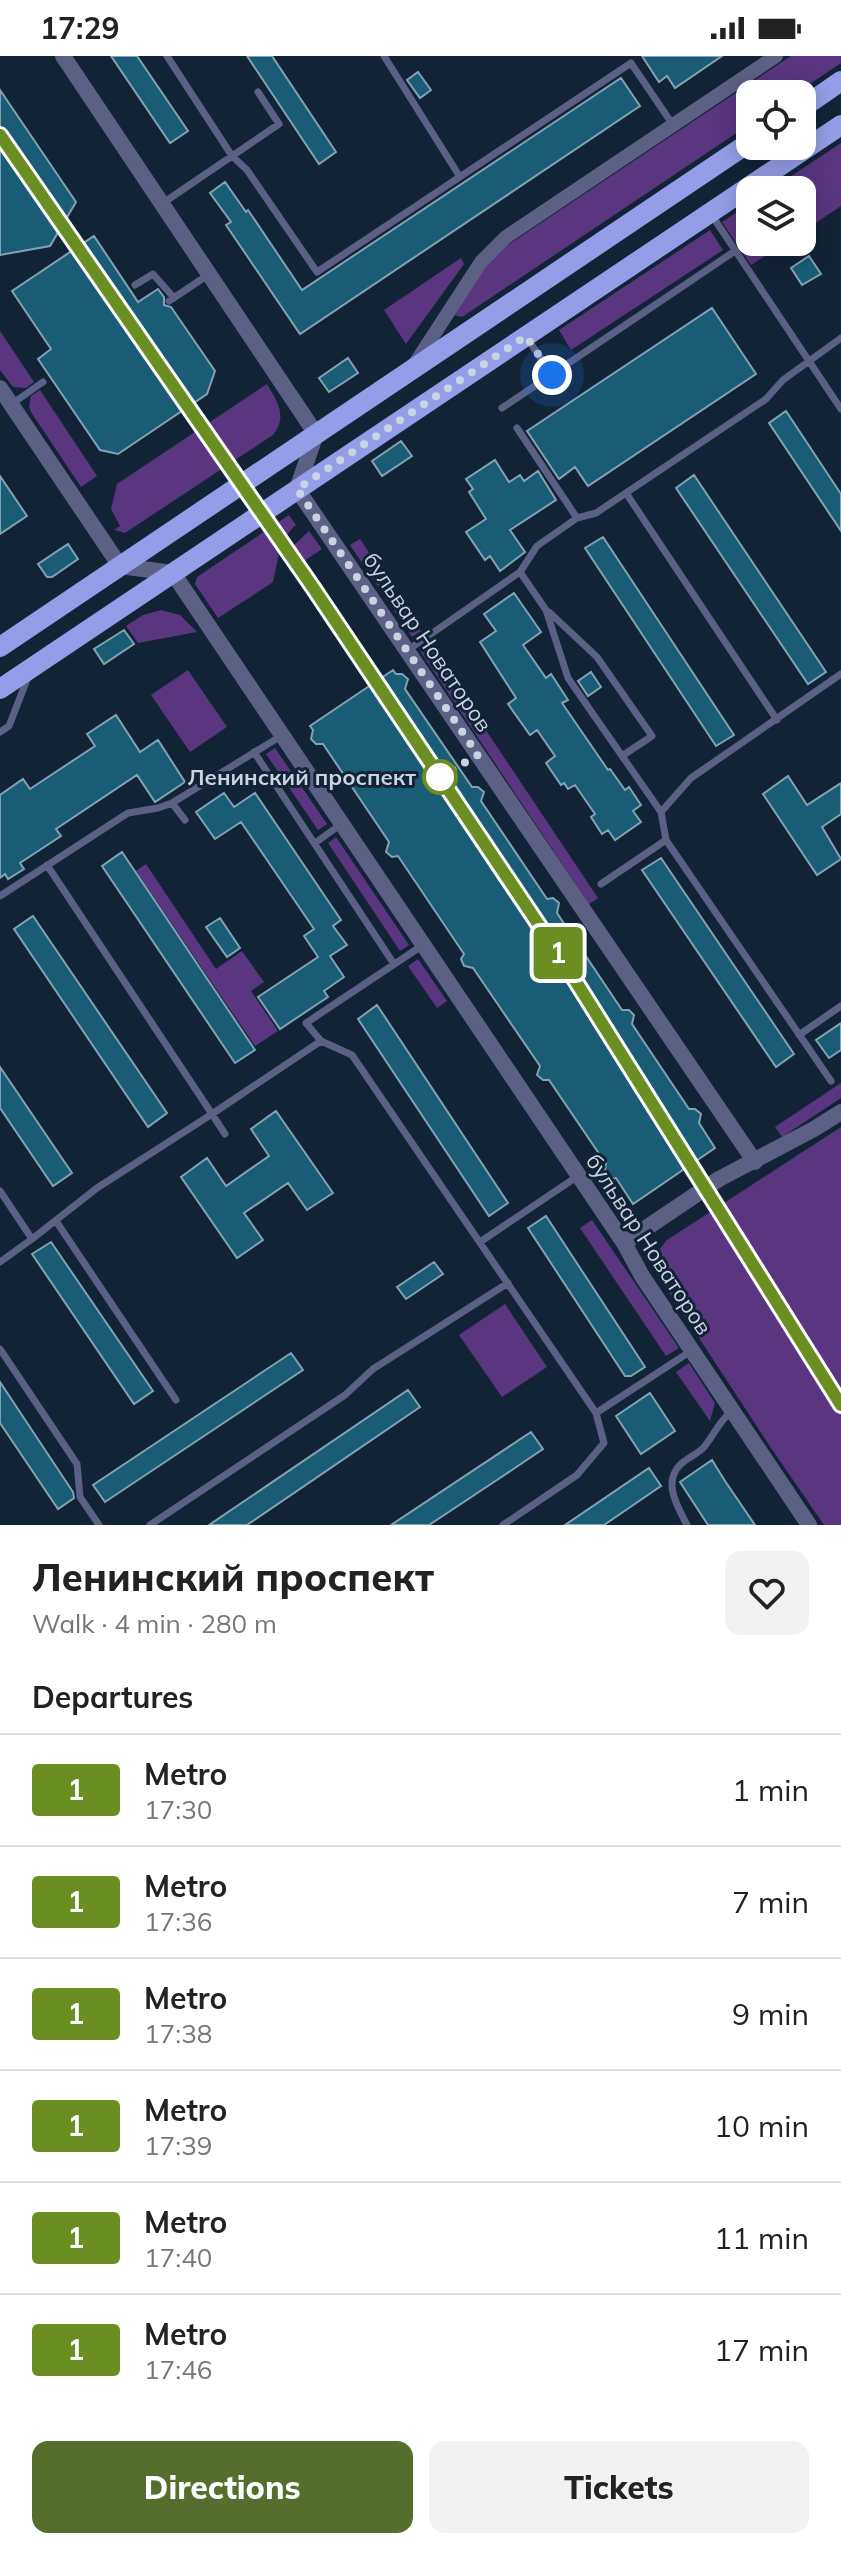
<!DOCTYPE html>
<meta charset="utf-8">
<style>
:root{--surface:#fff;--page:#f2f2f2;--text:#222;--muted:#767676;--line:#e0e0e0;--accent:#556e2e}
body{margin:0;font-family:Mulish,sans-serif;background:var(--page);color:var(--text);height:100vh;display:flex;flex-direction:column;font-size:30px;white-space:nowrap}
*{box-sizing:border-box;margin:0}
p{font-size:26px;color:var(--muted)}
.icon{flex:none;width:44px;height:44px;fill:none;stroke:currentColor;stroke-width:2;stroke-linecap:round;stroke-linejoin:round}
.map{position:relative;height:1469px;overflow:hidden}
.sheet{display:flex;flex-direction:column;background:var(--surface);flex:1}
.sheet>*{flex:none}
.badge{padding:0 16px;border-radius:6px;font-size:28px;line-height:52px}
.fabs{position:absolute;left:736px;top:24px;display:grid;gap:16px}
.fabs a{display:grid;place-items:center;width:80px;height:80px;border-radius:16px;background:var(--surface);box-shadow:0 4px 20px #0003;font-size:40px}
.you{position:absolute;width:40px;height:40px;margin:-20px;border:6px solid #fff;border-radius:50%;background:#1a73e8;box-shadow:0 0 0 12px #1a73e833}
.map>.badge{position:absolute;translate:-50% -50%;box-shadow:0 0 0 4px #fff}
h2{padding:0 32px;font-size:30px;line-height:72px}
.round{display:grid;place-items:center;flex:none;width:84px;height:84px;border-radius:16px;background:var(--page)}
.overview{display:flex;align-items:center;justify-content:space-between;height:136px;padding:0 32px}
h1{font-size:38px;font-weight:800;line-height:60px}
.cta{display:flex;gap:16px;margin-top:auto;padding:16px 32px}
.cta a{flex:1;height:92px;border-radius:16px;background:var(--accent);color:#fff;font-size:32px;font-weight:800;line-height:92px;text-align:center}
.cta a+a{background:var(--page);color:var(--text)}
ul{padding:0;list-style:none}
li{display:flex;align-items:center;gap:24px;height:112px;padding:0 32px;border-top:2px solid var(--line)}
li div{flex:1}
li b{display:block;font-size:30px}
li em{font-style:normal}
li .badge{min-width:88px;font-weight:700;text-align:center}
.status{display:flex;justify-content:space-between;align-items:center;height:56px;padding:0 40px;background:var(--surface);direction:ltr}
.status svg{height:22px;fill:currentColor}
.map>svg:first-child{display:block}
.green{fill:#59367f}
.building{fill:#1a5c76;stroke:#81a2b2;stroke-width:2}
.lines{fill:none;stroke-linecap:round;stroke-linejoin:round}
.service{stroke:#5c6084;stroke-width:7}
.minor{stroke:#5c6084;stroke-width:14}
.tertiary{stroke:#5c6084;stroke-width:16}
.primary{stroke:#959de8;stroke-width:20}
.line-casing{stroke:#fff;stroke-width:18}
.line{stroke:#6b8e23;stroke-width:12}
.walk{stroke:#cad4e1;stroke-width:8;stroke-dasharray:0 14.4}
.stop-dot{fill:#fff;stroke:#6b8e23;stroke-width:4}
.labels{text-anchor:middle;stroke-width:6;stroke-linejoin:round;paint-order:stroke}
.street-label{font-size:22px;fill:#cad4e1;stroke:#132336}
.stop-label{font-size:22px;font-weight:bold;fill:#cad4e1;stroke:#132336;text-anchor:end}
</style>
<div class="status"><b>17:29</b><svg viewBox="0 0 49 12"><path d="M0 12V9h3v3zM5 12V6h3v6zM10 12V3h3v9zM15 12V0h3v12zM26 1h20v11H26zM47 4h2v5h-2z"/></svg></div>
<div class="map">
<svg width="841" height="1469" viewBox="0 0 841 1469">
<rect width="100%" height="100%" fill="#132336"/>
<path class="green" d="M791 0H841V7L795 38H750V68L462 261 454 259 486 210 508 189Z
M841 87V150L802 176V134H770Z
M750 147V186H787L751 209 722 166Z
M710 174 723 194 571 294 559 274Z
M461 202 464 208 406 288 384 254Z
M0 275 34 326 26 332 13 331 0 314Z
M267 328C277 345 288 361 273 379L125 477 114 474 120 470 111 453 117 428Z
M40 334 97 420 81 431 31 356 29 350 31 340Z
M289 459 296 469C279 483 278 506 273 526L218 562 195 528 197 521Z
M309 475 322 493 289 515 295 488Z
M360 483 421 575 412 581 350 489Z
M161 554 180 559 197 576 138 587 126 570 143 559Z
M429 589 598 842 589 848 420 595Z
M188 614 227 671 190 696 151 639Z
M275 692 327 768 318 774 266 698Z
M336 781 409 889 400 895 328 787Z
M146 808 216 913 242 895 264 926 251 935 278 975 255 990 136 815Z
M418 903 447 945 437 952 408 910Z
M841 1027V1042L782 1081 775 1071Z
M841 1071V1469H824L769 1389 657 1218C654 1203 657 1195 667 1184Z
M592 1164 679 1292 666 1300 580 1172Z
M505 1248 547 1311 502 1341 459 1279Z
M689 1307 715 1347 710 1365 676 1316Z"/>
<path class="building" d="M111 0H137L188 75 170 87Z
M247 0H272L336 96 319 108Z
M642 0H722L675 32 667 20 659 26Z
M418 16 431 34 420 42 407 24Z
M621 22 640 50 300 278 226 169 231 166 210 137 225 126 246 156 248 154 302 234Z
M0 34 76 146 50 190 0 199Z
M94 180 138 246 158 233 164 241V249L171 251 215 315 207 338 118 398 100 394 38 303 51 293 12 235Z
M809 200 821 218 802 229 791 212Z
M712 252 756 318 588 430 575 411 559 423 527 375Z
M348 302 358 317 329 336 319 322Z
M786 355 841 438V475L769 367Z
M401 385 412 400 382 420 372 405Z
M495 404 509 426 520 419 524 425 538 415 556 444 510 474 525 496 500 515 490 500 485 504 466 476 486 463 469 436 473 433 466 423Z
M694 419 826 616 808 628 676 432Z
M0 420 27 460 0 478Z
M603 481 734 679 716 690 585 492Z
M68 488 78 503 52 521H47L38 508Z
M514 537 541 576 523 589 546 622 551 618 568 644 562 647 608 714 610 713 625 734 629 731 641 749 633 755 641 766 615 784 608 774 602 778 591 761 595 758 575 729 568 733 564 727 561 729 546 707 555 700 537 674 530 679 508 648 516 642 480 586 496 575 484 558Z
M124 574 134 588 104 608 94 593Z
M393 614 396 618H402L408 623 405 633 472 731H478L484 736 481 745 547 843 553 842 559 847 557 857 622 954H629L634 959 632 968 689 1053H695L701 1058 699 1067 715 1092 633 1148 616 1122 609 1123 604 1118 606 1108 549 1024H543L537 1019 540 1010 473 912 464 910 461 903 464 898 398 800 392 801 386 796 389 786 323 688H316L311 683 313 674 310 670Z
M591 616 601 631 588 640 578 625Z
M116 659 140 696 158 684 185 726 155 746 137 719 56 773 61 780 20 807 24 813 8 823 5 818 0 822V739L23 723 30 733 95 690 87 678Z
M788 720 807 749 841 727V758L822 771 841 803 817 819 763 738Z
M224 737 234 751 255 737 341 864 333 870 347 889 330 900 344 921 324 935 328 941 280 973 258 941 318 901 304 880 314 873 241 766 215 783 196 756Z
M122 796 255 994 235 1007 102 810Z
M661 802 794 998 776 1011 642 814Z
M33 860 167 1057 148 1071 14 873Z
M220 862 240 892 227 901 206 871Z
M377 949 508 1147 489 1160 358 963Z
M841 967V994L829 1002 816 984Z
M0 1011 72 1117 53 1130 0 1052Z
M276 1055 333 1137 307 1154 288 1127 244 1157 263 1184 237 1202 181 1121 207 1102 226 1130 269 1100 251 1073Z
M546 1160 645 1311 631 1320H625L528 1172Z
M51 1186 153 1335 134 1348 32 1198Z
M434 1206 443 1218 406 1243 397 1231Z
M291 1297 303 1314 105 1446 93 1429Z
M0 1326 73 1436 74 1442 58 1453 0 1367Z
M408 1334 420 1351 247 1469H209Z
M650 1337 675 1375 641 1398 616 1360Z
M531 1376 543 1393 500 1422 429 1469H391Z
M712 1404 725 1425 755 1469H708L680 1426Z
M649 1412 661 1430 604 1469H565Z"/>
<g class="lines">
<path class="service" d="M167 0 232 100 247 114 317 216 631 7 673 69
M384 0 460 121
M163 147 279 68 258 36
M711 158 841 353
M135 229 153 218 174 242
M169 245 208 219
M527 282 552 319
M13 347 43 326
M502 352 735 195
M517 372 577 462
M626 437 777 664
M520 516 546 554 568 622 661 756
M549 556 597 601 652 680 622 700
M408 594 520 516 537 490 577 462 596 457 766 343 783 324 841 282
M0 676 9 670 28 621
M254 696 394 908
M172 747 185 764
M666 784 831 1025
M315 787 340 769
M47 809 212 1058 321 985
M601 828 666 784 661 756 691 722 841 618
M0 840 128 757 158 752 172 747 281 680
M423 889 306 967 321 985 352 999 596 1357 604 1387 577 1419 503 1469
M799 979 841 950
M0 1135 32 1183 0 1206
M56 1165 176 1344
M32 1183 97 1132 212 1058 225 1078
M480 1186 578 1120
M0 1293 77 1408 80 1441 99 1469
M596 1357 691 1295
M150 1469 345 1339 373 1313 508 1227
M687 1469C678 1451 663 1428 679 1410 686 1402 697 1399 704 1391 714 1379 719 1365 732 1355"/>
<path class="minor" d="M414 309 481 206 506 181 776 0"/>
<path class="tertiary" d="M63 0 316 378 297 433 755 1106
M0 332 120 510 173 517 624 1187 642 1220 809 1469
M624 1187 719 1123 814 1073 841 1056"/>
<path class="primary" d="M802 52 841 25
M0 591 750 86
M0 633 841 69"/>
</g>
<g class="lines">
<defs>
<path id="line" d="M0 79 314 533 563 905 841 1349"/>
</defs>
<use href="#line" class="line-casing"/>
<use href="#line" class="line"/>
<path class="walk" d="M440 721 478 699 297 433 526 280 552 319"/>
</g>
<circle class="stop-dot" cx="440" cy="721" r="16"/>
<g class="labels">
<g class="street-label">
<text transform="translate(428 586) rotate(56)" y="8">бульвар Новаторов</text>
<text transform="translate(649 1188) rotate(57)" y="8">бульвар Новаторов</text>
</g>
<g class="stop-label">
<text x="416" y="729">Ленинский проспект</text>
</g>
</g>
</svg>
<div class="fabs">
<a><svg class="icon" aria-label="locate" viewBox="0 0 24 24"><circle cx="12" cy="12" r="6"/><path d="M12 2v4M12 18v4M2 12h4M18 12h4"/></svg></a>
<a><svg class="icon" aria-label="layers" viewBox="0 0 24 24"><path d="M12 4l9 5-9 5-9-5zM3 14l9 5 9-5"/></svg></a>
</div>
<div class="you" style="left:552px;top:319px"></div>
<b class="badge" style="left:558px;top:897px;background:#6b8e23;color:#fff">1</b>
</div>
<section class="sheet">
<div class="overview"><div><h1>Ленинский проспект</h1><p>Walk · 4 min · 280 m</p></div><a class="round"><svg class="icon" aria-label="heart" viewBox="0 0 24 24"><path d="M12 20l-8-8c-3-5 5-10 8-4 3-6 11-1 8 4z"/></svg></a></div>
<h2>Departures</h2>
<ul>
<li><span class="badge" style="background:#6b8e23;color:#fff">1</span><div><b>Metro</b><p>17:30</p></div><em>1 min</em></li>
<li><span class="badge" style="background:#6b8e23;color:#fff">1</span><div><b>Metro</b><p>17:36</p></div><em>7 min</em></li>
<li><span class="badge" style="background:#6b8e23;color:#fff">1</span><div><b>Metro</b><p>17:38</p></div><em>9 min</em></li>
<li><span class="badge" style="background:#6b8e23;color:#fff">1</span><div><b>Metro</b><p>17:39</p></div><em>10 min</em></li>
<li><span class="badge" style="background:#6b8e23;color:#fff">1</span><div><b>Metro</b><p>17:40</p></div><em>11 min</em></li>
<li><span class="badge" style="background:#6b8e23;color:#fff">1</span><div><b>Metro</b><p>17:46</p></div><em>17 min</em></li>
</ul>
<div class="cta"><a>Directions</a><a>Tickets</a></div>
</section>
